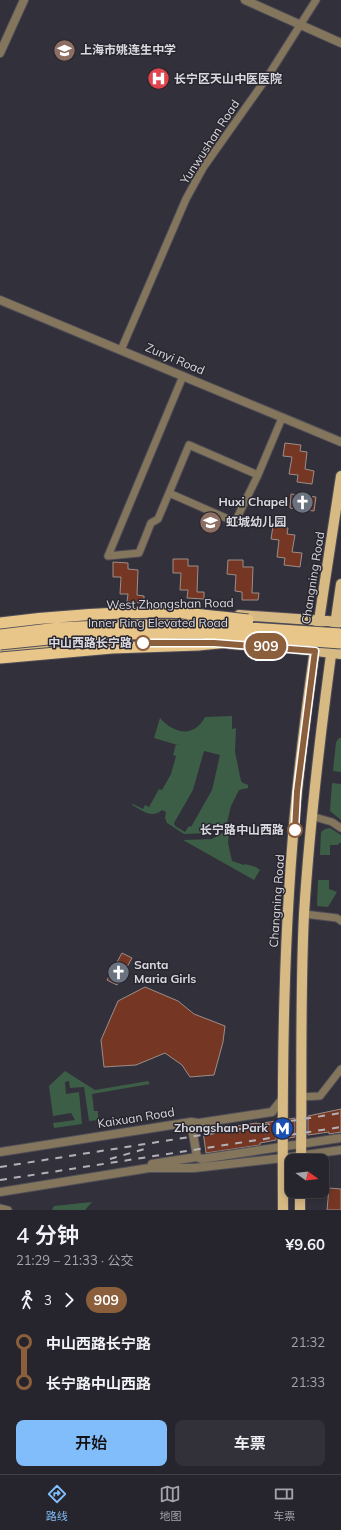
<!DOCTYPE html>
<html lang="zh">
<meta charset="utf-8">
<style>
:root{--surface:#26242c;--page:#323038;--text:#f1f3f6;--muted:#a4a4a9;--line:#424148;--accent:#81bdfa}
body{margin:0;font-family:Mulish,"Noto Sans SC",sans-serif;background:var(--page);color:var(--text);height:100vh;display:flex;flex-direction:column;font-size:15px;white-space:nowrap}
*{box-sizing:border-box;margin:0}
p{font-size:13px;color:var(--muted)}
.icon{flex:none;width:22px;height:22px;fill:none;stroke:currentColor;stroke-width:2;stroke-linecap:round;stroke-linejoin:round}
.map{position:relative;height:1210px;overflow:hidden}
.side{display:flex;flex-direction:column;background:var(--surface);flex:1}
.side>*{flex:none}
.badge{padding:0 8px;border-radius:13px;font-size:14px;line-height:26px}
.needle{width:26px;rotate:104deg}
.tools{position:absolute;left:285px;top:1154px;display:grid;gap:8px}
.tools a{display:grid;place-items:center;width:44px;height:44px;border-radius:8px;background:var(--surface);box-shadow:0 2px 10px #0003,0 0 0 1px var(--line);font-size:20px}
.map>.badge{position:absolute;translate:-50% -50%;box-shadow:0 0 0 2px #fff}
.legs{display:flex;align-items:center;gap:6px;height:44px;padding:0 16px;font-size:13px}
.legs p{margin-inline-start:auto}
.summary{display:flex;align-items:center;justify-content:space-between;height:68px;padding:0 16px}
h1{font-size:22px;font-weight:600;line-height:30px}
.primary-button{display:flex;gap:8px;margin-top:auto;padding:8px 16px}
.primary-button a{flex:1;height:46px;border-radius:8px;background:var(--accent);color:#111;font-size:16px;font-weight:600;line-height:46px;text-align:center}
.primary-button a+a{background:var(--page);color:var(--text)}
ul{padding:0 16px;list-style:none}
li{display:flex;align-items:center;gap:14px;height:40px;font-size:15px}
li i{display:grid;place-items:center;width:6px;height:100%;margin:0 5px;background:currentColor}
li i::after{content:'';width:10px;height:10px;margin:-5px;border:3px solid;border-radius:50%;background:var(--surface)}
li p{margin-inline-start:auto}
li:first-child i{background:linear-gradient(#0000 50%,currentColor 0)}
li:last-child i{background:linear-gradient(currentColor 50%,#0000 0)}
.dock{display:flex;justify-content:space-around;align-items:center;height:56px;border-top:1px solid var(--line);background:var(--surface);font-size:11px;color:var(--muted)}
.dock a{display:grid;justify-items:center;gap:2px}
.dock .current{color:var(--accent)}
.map>svg:first-child{display:block}
.green{fill:#3c5e46;fill-rule:evenodd}
.building{fill:#753724;stroke:#9c8e8a}
.lines{fill:none;stroke-linecap:round;stroke-linejoin:round}
.minor-casing{stroke:#504e58;stroke-width:9}
.tertiary-casing{stroke:#504e58;stroke-width:10}
.primary-casing{stroke:#504e58;stroke-width:12}
.minor{stroke:#84765c;stroke-width:7}
.tertiary{stroke:#84765c;stroke-width:8}
.primary{stroke:#d7b983;stroke-width:10}
.rail{stroke:#b3b1b8;stroke-width:2;stroke-dasharray:7 7;stroke-linecap:butt}
.trunk-bridge-casing{stroke:#504e58;stroke-width:13;stroke-linecap:butt}
.trunk-bridge{stroke:#e8c68a;stroke-width:11}
.line-1-casing{stroke:#fff;stroke-width:9}
.line-1{stroke:#8b5e3c;stroke-width:6}
.stop-1-dot{fill:#fff;stroke:#8b5e3c;stroke-width:2}
.labels{text-anchor:middle;stroke-width:3;stroke-linejoin:round;paint-order:stroke}
.poi-label{font-size:12px;font-weight:bold;fill:#dad8df;stroke:#28262f;text-anchor:start}
.street-label{font-size:12px;fill:#dad8df;stroke:#28262f}
.stop-label{font-size:12px;font-weight:bold;fill:#dad8df;stroke:#28262f;text-anchor:end}
</style>
<div class="map">
<svg width="341" height="1210" viewBox="0 0 341 1210">
<rect width="100%" height="100%" fill="#32303a"/>
<path class="green" d="M232 716V729L236 728 235 752 241 781 243 783 248 785V788L239 790 231 806 227 823 210 833 184 834 167 823 165 818 166 812 162 810C152 819 143 811 132 805L133 804 143 809 145 805 149 807 159 789 162 790 171 774 176 756 173 755 176 744 181 746 154 738 160 718C174 734 194 738 205 717ZM204 751 220 755 212 790 191 827 189 826 185 832 175 826 174 823 193 790Z
M339 738H341V772L333 771 336 742Z
M332 783 341 784V820L330 811Z
M330 828 341 835V843H339L338 845H330V855H320L321 832 325 829Z
M224 832 229 833 228 843 232 861 244 865 245 864 256 867 260 870 254 880 183 840 212 839Z
M318 880H329V889L337 892 328 907 317 906Z
M65 1071 95 1090 148 1081 150 1084 92 1094 94 1111H98V1120L89 1121 84 1087 70 1088 69 1081 65 1082 66 1094 79 1092 82 1124 54 1128 53 1123 75 1120 71 1113 53 1116 49 1086Z
M92 1202 85 1210H52L54 1206Z"/>
<path class="building" d="M285 443 301 445 300 451 307 452 305 469 314 471 312 484 297 482 298 475 289 474 292 457 283 456Z
M291 494 316 497 314 511 290 508Z
M273 526 288 528 287 534 295 535 292 552 302 553 300 567 284 565 285 558 277 557 279 540 271 539Z
M173 559H188V566H198L197 592H204V599L187 598 188 590H180L181 573H173Z
M228 560H243V567H253L252 593H259L258 600H242V592L235 591 236 575 227 574Z
M113 562 128 563V569L138 570 137 595 144 596V603L127 602 128 594H120L121 577H113Z
M122 953 132 958 117 985 107 980Z
M145 987 178 1001 194 1014 225 1026 223 1042 214 1075 190 1077 182 1065 165 1053 136 1065 104 1067 101 1040 118 1001Z
M341 1109V1132L329 1134V1132L308 1135V1116Z
M295 1118V1137L289 1138V1119Z
M276 1121V1140L260 1143V1145L206 1153 203 1131 257 1123V1124Z
M329 1188 341 1189V1210H327Z"/>
<g class="lines">
<defs>
<path id="minor" d="M121 350 186 199 203 168 268 76 316 0
M183 376 108 556 139 553 151 523 158 519 169 493 235 522 258 475
M169 493 189 445 258 475 282 418
M311 816 332 822 341 828
M304 914 337 918 341 921
M300 1097 320 1096 341 1069
M0 1208 8 1210"/>
<path id="tertiary" d="M245 0 341 43
M0 53 24 0
M0 300 341 442
M191 1122 199 1123 272 1112 283 1098
M0 1152 191 1122 197 1157 201 1159 341 1138
M152 1164 197 1157
M0 1192 149 1168H194L283 1158 341 1150"/>
<path id="primary" d="M239 615 341 622
M230 644 291 648 341 654
M0 652 96 642 128 643
M301 1161C302 1078 300 996 304 914 311 803 325 693 341 584
M283 1210C282 1071 283 930 297 792 308 686 325 581 341 476
M300 1210V1191"/>
</defs>
<use href="#minor" class="minor-casing"/>
<use href="#tertiary" class="tertiary-casing"/>
<use href="#primary" class="primary-casing"/>
<use href="#minor" class="minor"/>
<use href="#tertiary" class="tertiary"/>
<use href="#primary" class="primary"/>
<path class="rail" d="M110 1159 148 1148
M0 1167 341 1113
M0 1180 341 1127"/>
<defs>
<path id="trunk-bridge" d="M0 623C55 616 110 612 165 612 192 613 220 617 248 620
M0 635 58 628 123 625H204L341 634
M0 644 59 638 124 634 203 633 341 643
M0 658 112 648 198 645 239 641"/>
</defs>
<use href="#trunk-bridge" class="trunk-bridge-casing"/>
<use href="#trunk-bridge" class="trunk-bridge"/>
</g>
<g class="lines">
<defs>
<path id="line-1" d="M143 643H214L315 651 297 792 295 830"/>
</defs>
<use href="#line-1" class="line-1-casing"/>
<use href="#line-1" class="line-1"/>
</g>
<defs>
<symbol id="school-disc" viewBox="-11 -11 22 22"><circle r="9.5" fill="#8d6e63" stroke="#28262f"/><path d="M0-5L7-2L0 1L-7-2ZM-4 1L0 2.5L4 1V4Q0 6-4 4Z" fill="#fff"/></symbol>
<symbol id="hospital-disc" viewBox="-11 -11 22 22"><circle r="9.5" fill="#e0444e" stroke="#28262f"/><path d="M-5-5h3v3.5h4V-5h3V5h-3V1.5h-4V5h-3Z" fill="#fff"/></symbol>
<symbol id="church-disc" viewBox="-11 -11 22 22"><circle r="9.5" fill="#6b7280" stroke="#28262f"/><path d="M-1.2-6h2.4v3.5h3.3v2.4h-3.3V6h-2.4V-.1h-3.3v-2.4h3.3Z" fill="#fff"/></symbol>
<symbol id="metro-disc" viewBox="-11 -11 22 22"><circle r="9.5" fill="#1a4fb4" stroke="#28262f"/><path d="M-5.5 5V-5H-3L0 0L3-5H5.5V5H3V-.5L0 4L-3-.5V5Z" fill="#fff"/></symbol>
</defs>
<g fill-rule="evenodd">
<use href="#school-disc" x="52" y="38" width="25" height="25"/>
<use href="#hospital-disc" x="146" y="66" width="25" height="25"/>
<use href="#church-disc" x="290" y="490" width="25" height="25"/>
<use href="#school-disc" x="198" y="510" width="25" height="25"/>
<use href="#church-disc" x="106" y="960" width="25" height="25"/>
<use href="#metro-disc" x="270" y="1116" width="25" height="25"/>
</g>
<g class="stop-1-dot">
<circle cx="143" cy="643" r="7"/>
<circle cx="295" cy="830" r="7"/>
</g>
<g class="labels">
<g class="poi-label">
<text x="80" y="54">上海市姚连生中学</text>
<text x="174" y="83">长宁区天山中医医院</text>
<text x="288" y="506" text-anchor="end">Huxi Chapel</text>
<text x="226" y="526">虹城幼儿园</text>
<text x="134" y="969">Santa<tspan x="134" dy="14">Maria Girls</tspan></text>
<text x="268" y="1132" text-anchor="end">Zhongshan Park</text>
</g>
<g class="street-label">
<text transform="translate(210 142) rotate(-57)" y="4">Yunwushan Road</text>
<text transform="translate(175 359) rotate(23)" y="4">Zunyi Road</text>
<text transform="translate(313 578) rotate(-81)" y="4">Changning Road</text>
<text transform="translate(170 604) rotate(-1)" y="4">West Zhongshan Road</text>
<text x="158" y="627">Inner Ring Elevated Road</text>
<text transform="translate(277 901) rotate(-86)" y="4">Changning Road</text>
<text transform="translate(136 1118) rotate(-9)" y="4">Kaixuan Road</text>
</g>
<g class="stop-label">
<text x="132" y="647">中山西路长宁路</text>
<text x="284" y="834">长宁路中山西路</text>
</g>
</g>
</svg>
<div class="tools">
<a><svg class="needle" viewBox="-14 -14 28 28"><path d="M0-13l5 13h-10z" fill="#e53935"/><path d="M0 13l5-13h-10z" fill="#a4a4a9"/></svg></a>
</div>
<b class="badge" style="left:266px;top:646px;background:#8b5e3c;color:#fff">909</b>
</div>
<section class="side">
<div class="summary"><div><h1>4 分钟</h1><p>21:29 – 21:33 · 公交</p></div><b>¥9.60</b></div>
<div class="legs"><svg class="icon" aria-label="walk" viewBox="0 0 24 24"><circle cx="13" cy="4" r="2"/><path d="M13 8l-2 6 4 7M11 14l-3 7M7 12l3-4h3l4 4"/></svg>3<svg class="icon" aria-label="forward" viewBox="0 0 24 24"><path d="M9 5l7 7-7 7"/></svg><b class="badge" style="background:#8b5e3c;color:#fff">909</b></div>
<ul>
<li><i style="color:#8b5e3c"></i><b>中山西路长宁路</b><p>21:32</p></li>
<li><i style="color:#8b5e3c"></i><b>长宁路中山西路</b><p>21:33</p></li>
</ul>
<div class="primary-button"><a>开始</a><a>车票</a></div>
</section>
<nav class="dock">
<a class="current"><svg class="icon" aria-label="directions" viewBox="0 0 24 24"><path d="M12 3l9 9-9 9-9-9zM9 14v-3h6M13 9l2 2-2 2"/></svg>路线</a>
<a><svg class="icon" aria-label="map" viewBox="0 0 24 24"><path d="M3 6l6-2 6 2 6-2v14l-6 2-6-2-6 2zM9 4v14M15 6v14"/></svg>地图</a>
<a><svg class="icon" aria-label="tickets" viewBox="0 0 24 24"><path d="M3 7h18v10H3zM15 7v10"/></svg>车票</a>
</nav>
